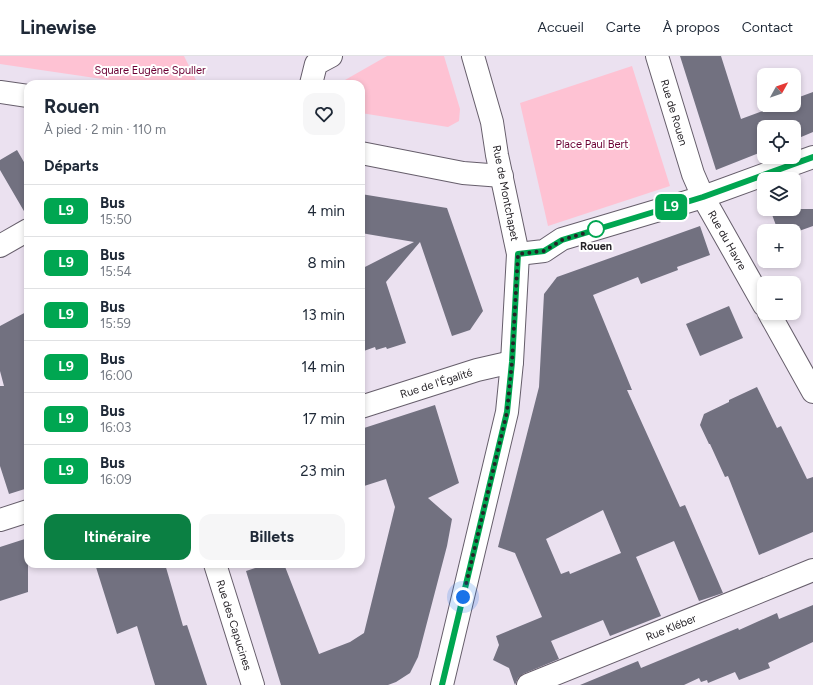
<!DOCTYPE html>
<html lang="fr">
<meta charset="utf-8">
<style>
:root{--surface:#fff;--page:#f6f6f7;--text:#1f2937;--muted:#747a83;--line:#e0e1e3;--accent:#0b8043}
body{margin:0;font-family:Figtree,sans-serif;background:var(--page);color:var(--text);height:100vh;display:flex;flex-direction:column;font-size:15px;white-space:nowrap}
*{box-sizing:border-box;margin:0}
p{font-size:13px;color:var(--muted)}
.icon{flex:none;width:22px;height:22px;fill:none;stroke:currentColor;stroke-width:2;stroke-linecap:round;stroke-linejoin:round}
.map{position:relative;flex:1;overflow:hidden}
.drawer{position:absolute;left:24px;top:24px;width:341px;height:488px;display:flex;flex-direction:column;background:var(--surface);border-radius:12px;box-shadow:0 2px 6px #0003}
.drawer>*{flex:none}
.badge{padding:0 8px;border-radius:6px;font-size:14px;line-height:26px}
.needle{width:26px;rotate:50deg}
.controls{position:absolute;left:757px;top:12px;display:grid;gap:8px}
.controls a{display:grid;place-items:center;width:44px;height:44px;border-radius:8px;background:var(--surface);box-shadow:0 2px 6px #0003;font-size:20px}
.you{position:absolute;width:20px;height:20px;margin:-10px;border:3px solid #fff;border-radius:50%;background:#1a73e8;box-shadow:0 0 0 6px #1a73e833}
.map>.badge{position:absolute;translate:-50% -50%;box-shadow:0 0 0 2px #fff}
h2{padding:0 20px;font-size:15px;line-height:36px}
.round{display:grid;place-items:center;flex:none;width:42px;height:42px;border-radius:12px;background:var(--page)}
.headline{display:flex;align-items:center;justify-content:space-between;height:68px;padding:0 20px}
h1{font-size:19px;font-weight:700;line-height:30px}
.action{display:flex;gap:8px;margin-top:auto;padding:8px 20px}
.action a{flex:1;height:46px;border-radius:12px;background:var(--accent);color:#fff;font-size:16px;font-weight:700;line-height:46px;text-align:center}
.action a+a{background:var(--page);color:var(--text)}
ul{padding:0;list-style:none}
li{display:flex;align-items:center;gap:12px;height:52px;padding:0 20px;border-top:1px solid var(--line)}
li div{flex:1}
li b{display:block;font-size:15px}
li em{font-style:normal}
li .badge{min-width:44px;font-weight:700;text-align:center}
header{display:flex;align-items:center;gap:24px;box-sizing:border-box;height:56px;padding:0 20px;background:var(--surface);border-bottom:1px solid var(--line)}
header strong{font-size:19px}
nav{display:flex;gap:22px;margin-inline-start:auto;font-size:14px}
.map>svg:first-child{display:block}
.green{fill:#fec2d3}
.building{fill:#727180;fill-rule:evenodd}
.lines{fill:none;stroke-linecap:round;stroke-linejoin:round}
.minor-casing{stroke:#665e6b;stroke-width:24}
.minor{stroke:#fff;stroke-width:22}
.line-casing{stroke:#fff;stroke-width:9}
.line{stroke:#00a651;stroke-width:6}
.walk{stroke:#262328;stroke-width:4;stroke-dasharray:0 7.2}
.stop-dot{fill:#fff;stroke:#00a651;stroke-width:2}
.labels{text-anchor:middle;stroke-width:4;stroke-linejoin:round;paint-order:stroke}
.park-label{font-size:11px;fill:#6b0034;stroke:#fff}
.street-label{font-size:11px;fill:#262328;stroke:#fff}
.stop-label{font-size:11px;font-weight:bold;fill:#262328;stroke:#fff}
</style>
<header>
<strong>Linewise</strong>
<nav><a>Accueil</a><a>Carte</a><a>À propos</a><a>Contact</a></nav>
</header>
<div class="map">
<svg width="813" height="629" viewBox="0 0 813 629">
<rect width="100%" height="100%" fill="#ebe1f0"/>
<path class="green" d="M0 0H184L198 28H132L109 24 0 8Z
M387 0H444L460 53 459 65 448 71 361 57V28H338Z
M632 10 670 130 548 170 520 47Z"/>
<path class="building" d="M680 0H721L741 63 779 49H794V43L813 36V76L794 84V71H764V95L716 114Z
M17 94 28 113V162L0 114V104Z
M361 138 447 152 483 255 470 274 452 280 420 186 386 226 406 287 387 293 386 291 376 294 375 291 361 296V213L414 186 361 177Z
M770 153H813V170L799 175H778Z
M700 170 710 199 677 211 678 214 641 228 638 221 593 239 632 334H627L680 451 685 449 723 537 699 545 674 485 636 501 661 560 610 580 603 564 551 585 559 603 523 618 518 622 515 629 509 612 493 604 499 589 496 580 542 561 515 497 498 491 539 331 544 238 557 221ZM603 454 621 497 570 518 569 515 561 518 546 483Z
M729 250 743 282 700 300 686 268Z
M28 255V389H24L28 404V432L9 438 0 410V330H4L0 315V270Z
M757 331 777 372 781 370 807 423 813 421V476L759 499 728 420 725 421 710 388H709L700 369 704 358 729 346V344Z
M435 349 459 427 428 442 452 463 447 490 418 601 410 617 396 626 388 629H281L246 515 268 508H284L319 598 350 586 364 577 395 451 386 423 361 431V373Z
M28 482V536L0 545V491Z
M95 508H165L183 570 187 569 207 629H155L137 570 117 578Z
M813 549V586L768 607 770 612 739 624 735 616 708 627 707 624 701 626 699 622 684 629H580L638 605 641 612 738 572 739 574 777 557 779 563Z"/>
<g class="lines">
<defs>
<g id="minor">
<path id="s1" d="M657 0 693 118 703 141 764 249"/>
<path d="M311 28 316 8 331 0"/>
<path d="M0 36 28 40"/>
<path d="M361 97 463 117 502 120"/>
<path d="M0 190 28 174"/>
<path d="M518 198 544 195 562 183 703 141 813 101"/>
<path d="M769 257 813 336"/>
<path id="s2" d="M361 351 477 314 512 306"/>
<path d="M0 464 28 455"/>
<path id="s3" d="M215 508 253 629"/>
<path d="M442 629 507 356 512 306 518 198 497 99 492 66 473 0"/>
<path id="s4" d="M528 629 813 514"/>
</g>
</defs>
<use href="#minor" class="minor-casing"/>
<use href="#minor" class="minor"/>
</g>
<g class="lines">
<defs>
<path id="line" d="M442 629 507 356 512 306 518 198 544 195 562 184 703 141 813 101"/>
</defs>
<use href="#line" class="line-casing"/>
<use href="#line" class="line"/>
<path class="walk" d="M463 541 507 356 512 306 518 198 544 195 562 184 598 173H596"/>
</g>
<circle class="stop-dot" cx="596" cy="173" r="8"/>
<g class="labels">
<g class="park-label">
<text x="150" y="18">Square Eugène Spuller</text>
<text x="592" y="92">Place Paul Bert</text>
</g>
<g class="street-label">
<text dy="4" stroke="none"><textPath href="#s1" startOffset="59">Rue de Rouen</textPath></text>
<text transform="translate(506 137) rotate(79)" y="4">Rue de Montchapet</text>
<text dy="4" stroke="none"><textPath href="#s1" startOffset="198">Rue du Havre</textPath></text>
<text dy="4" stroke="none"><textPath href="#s2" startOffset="79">Rue de l'Égalité</textPath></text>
<text dy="4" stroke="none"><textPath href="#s3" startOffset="64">Rue des Capucines</textPath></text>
<text dy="4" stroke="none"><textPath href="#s4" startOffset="154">Rue Kléber</textPath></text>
</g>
<g class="stop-label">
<text x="596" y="194">Rouen</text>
</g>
</g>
</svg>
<div class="controls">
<a><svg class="needle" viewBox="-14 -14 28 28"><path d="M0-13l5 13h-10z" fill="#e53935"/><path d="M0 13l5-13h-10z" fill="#747a83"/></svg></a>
<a><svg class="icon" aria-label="locate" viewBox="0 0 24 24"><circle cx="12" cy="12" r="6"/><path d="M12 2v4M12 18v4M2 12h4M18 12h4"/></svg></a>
<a><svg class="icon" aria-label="layers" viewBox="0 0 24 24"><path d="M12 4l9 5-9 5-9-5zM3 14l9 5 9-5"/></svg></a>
<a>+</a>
<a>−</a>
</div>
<div class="you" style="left:463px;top:541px"></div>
<b class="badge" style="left:671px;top:151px;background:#00a651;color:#fff">L9</b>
<section class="drawer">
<div class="headline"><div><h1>Rouen</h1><p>À pied · 2 min · 110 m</p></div><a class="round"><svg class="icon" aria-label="heart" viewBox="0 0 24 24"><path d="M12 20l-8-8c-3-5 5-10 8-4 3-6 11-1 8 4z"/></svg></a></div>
<h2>Départs</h2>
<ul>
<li><span class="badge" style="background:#00a651;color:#fff">L9</span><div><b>Bus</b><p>15:50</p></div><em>4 min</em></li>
<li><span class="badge" style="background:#00a651;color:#fff">L9</span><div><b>Bus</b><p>15:54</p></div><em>8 min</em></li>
<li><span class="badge" style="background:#00a651;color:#fff">L9</span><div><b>Bus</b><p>15:59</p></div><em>13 min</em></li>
<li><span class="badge" style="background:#00a651;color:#fff">L9</span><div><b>Bus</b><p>16:00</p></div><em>14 min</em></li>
<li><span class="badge" style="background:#00a651;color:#fff">L9</span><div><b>Bus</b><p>16:03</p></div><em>17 min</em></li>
<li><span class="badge" style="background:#00a651;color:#fff">L9</span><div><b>Bus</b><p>16:09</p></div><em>23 min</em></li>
</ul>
<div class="action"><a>Itinéraire</a><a>Billets</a></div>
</section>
</div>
